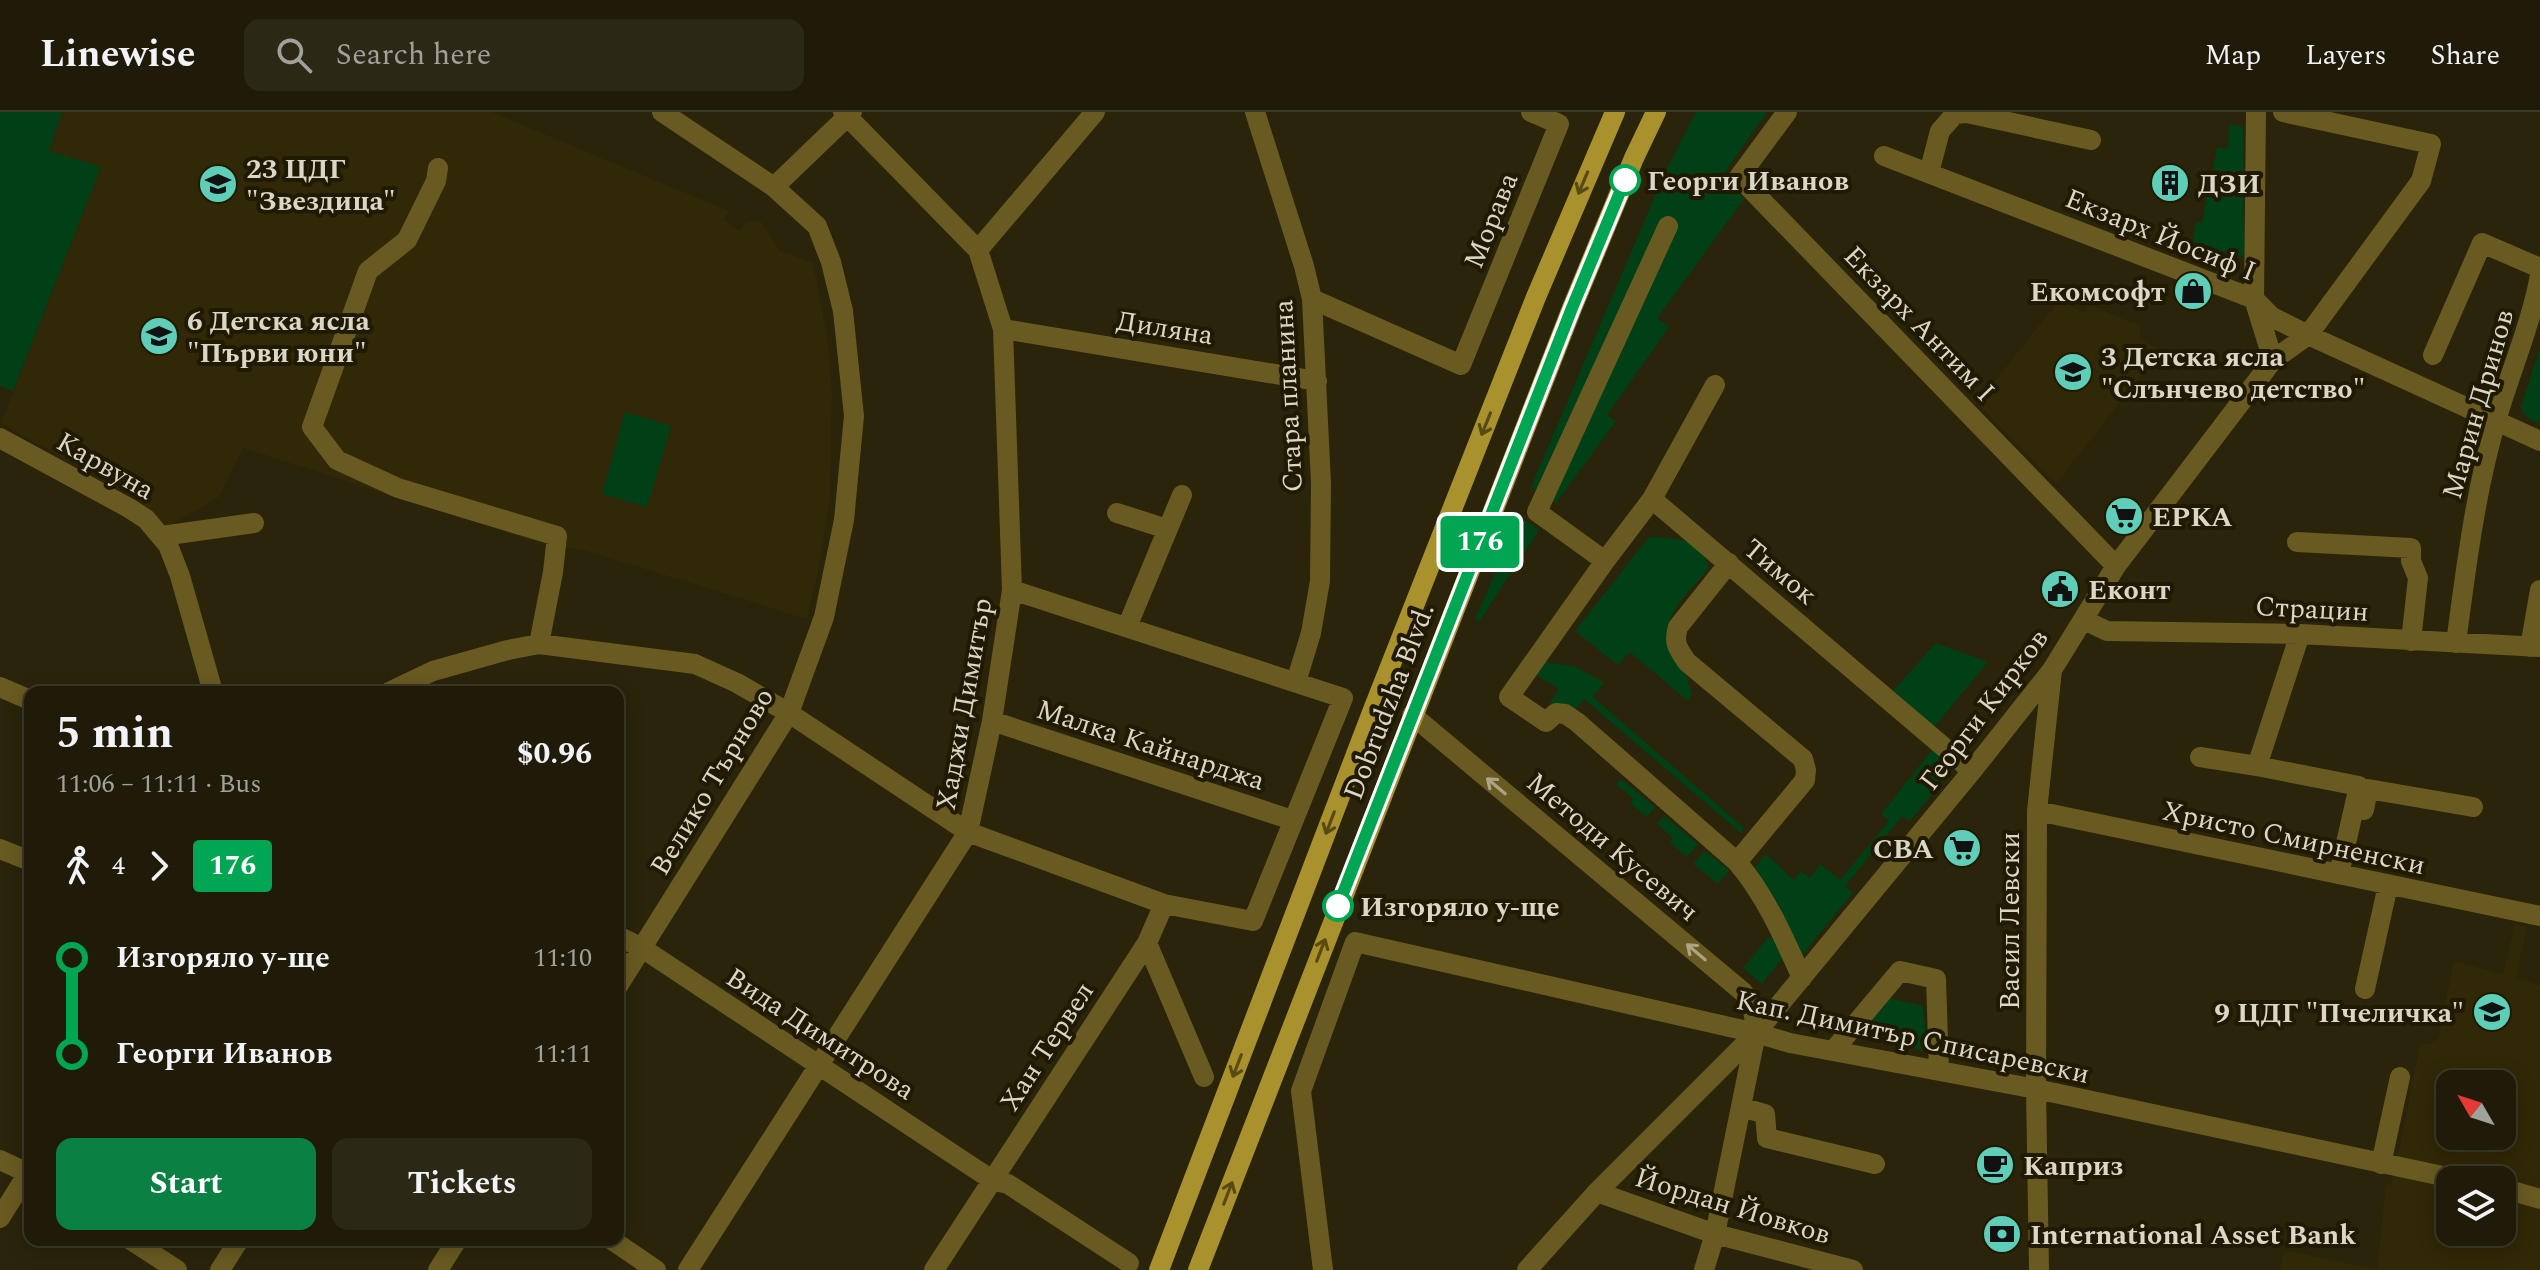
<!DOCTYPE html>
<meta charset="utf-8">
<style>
:root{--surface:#1f1b08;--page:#2c2816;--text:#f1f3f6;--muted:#a1a19c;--line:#3c3929;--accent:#0b8043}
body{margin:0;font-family:Spectral,serif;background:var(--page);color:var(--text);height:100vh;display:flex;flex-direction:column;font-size:30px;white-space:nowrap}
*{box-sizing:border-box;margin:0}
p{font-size:26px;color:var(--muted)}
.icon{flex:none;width:44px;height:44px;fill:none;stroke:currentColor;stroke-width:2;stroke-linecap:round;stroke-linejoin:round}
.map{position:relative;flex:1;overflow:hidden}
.sheet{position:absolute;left:24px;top:574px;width:600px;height:560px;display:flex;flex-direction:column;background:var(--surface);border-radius:16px;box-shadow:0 4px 20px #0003,0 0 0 2px var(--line)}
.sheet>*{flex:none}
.badge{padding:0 16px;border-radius:6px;font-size:28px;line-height:52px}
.needle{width:52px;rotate:309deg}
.tools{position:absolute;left:2436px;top:958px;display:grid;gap:16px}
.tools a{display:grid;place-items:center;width:80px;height:80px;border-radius:16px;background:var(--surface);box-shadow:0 4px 20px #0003,0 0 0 2px var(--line);font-size:40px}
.map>.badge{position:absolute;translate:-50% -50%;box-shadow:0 0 0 4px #fff}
.legs{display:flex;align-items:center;gap:12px;height:88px;padding:0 32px;font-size:26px}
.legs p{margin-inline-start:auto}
.head{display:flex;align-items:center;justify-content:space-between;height:136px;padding:0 32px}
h1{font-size:44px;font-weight:700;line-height:60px}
.action{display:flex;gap:16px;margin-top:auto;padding:16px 32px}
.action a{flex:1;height:92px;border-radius:16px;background:var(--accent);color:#fff;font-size:32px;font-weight:700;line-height:92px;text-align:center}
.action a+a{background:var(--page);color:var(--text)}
ul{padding:0 32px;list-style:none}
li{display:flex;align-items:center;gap:28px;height:96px;font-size:30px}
li i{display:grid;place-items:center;width:12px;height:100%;margin:0 10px;background:currentColor}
li i::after{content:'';width:20px;height:20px;margin:-10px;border:6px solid;border-radius:50%;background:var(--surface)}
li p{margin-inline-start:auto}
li:first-child i{background:linear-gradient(#0000 50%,currentColor 0)}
li:last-child i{background:linear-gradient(currentColor 50%,#0000 0)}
header{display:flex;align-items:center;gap:48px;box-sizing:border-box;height:112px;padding:0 40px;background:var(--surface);border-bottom:2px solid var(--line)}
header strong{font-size:38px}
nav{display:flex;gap:44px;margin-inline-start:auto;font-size:28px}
.search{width:560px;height:72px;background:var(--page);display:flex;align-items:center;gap:20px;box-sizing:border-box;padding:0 28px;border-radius:16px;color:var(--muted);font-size:30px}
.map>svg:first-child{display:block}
.built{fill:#302806;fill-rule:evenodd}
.green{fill:#014016}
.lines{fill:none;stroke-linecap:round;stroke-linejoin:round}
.minor{stroke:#695a21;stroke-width:20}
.major{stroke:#a9912d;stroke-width:20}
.oneway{stroke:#574a13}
.oneway2{stroke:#ada485}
.line-1-casing{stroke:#fff;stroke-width:18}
.line-1{stroke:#00a651;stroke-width:12}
.stop-1-dot{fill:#fff;stroke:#00a651;stroke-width:4}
.labels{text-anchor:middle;stroke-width:8;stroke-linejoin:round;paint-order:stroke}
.poi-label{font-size:28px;font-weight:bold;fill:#dad6c8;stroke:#201a02;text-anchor:start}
.stop-label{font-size:28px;font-weight:bold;fill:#dad6c8;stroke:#201a02;text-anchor:start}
.street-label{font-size:28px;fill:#dad6c8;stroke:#201a02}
</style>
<header>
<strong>Linewise</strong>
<div class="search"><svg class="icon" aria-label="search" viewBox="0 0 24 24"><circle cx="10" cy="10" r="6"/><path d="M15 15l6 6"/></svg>Search here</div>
<nav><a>Map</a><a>Layers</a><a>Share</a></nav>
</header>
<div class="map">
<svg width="2540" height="1158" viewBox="0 0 2540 1158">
<rect width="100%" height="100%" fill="#29240a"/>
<path class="built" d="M62 0H492L729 99 724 108 740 119 746 110 761 109 780 139 813 150 827 223 832 280 830 386 820 451 807 507 583 438 545 433 243 336 219 385 168 415 138 388 1 311 101 55 49 39Z
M2060 187 2084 201 2090 193 2141 214 2140 225 2160 240 2056 372 1977 291Z
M2515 812 2527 815 2516 866 2540 873V1158H2280L2284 1138 2377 1157 2386 1072 2391 1073 2401 1029 2420 931 2427 932 2438 927 2454 849 2503 862ZM2450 972H2502V1024H2450ZM2450 1068H2502V1120H2450Z"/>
<path class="green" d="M0 0H62L49 39 101 55 13 279 0 274Z
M1696 0H1767L1722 64 1744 87 1657 206 1669 215 1607 303 1616 309 1556 391 1531 375 1667 56Z
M2229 12 2243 15 2244 62 2213 58 2217 35 2228 37Z
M2209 73 2243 80 2245 141 2240 145 2193 130 2196 110 2202 111Z
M2540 235V311C2531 308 2523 306 2521 295Z
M625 300 671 314 647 395 602 382Z
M1520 405 1539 418 1479 510 1475 507Z
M1649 425C1678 427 1699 424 1709 456 1691 479 1656 506 1672 537 1681 552 1689 566 1692 583L1688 589 1630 540 1618 553 1575 519Z
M1936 531 1988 550 1934 615 1890 582Z
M1541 550 1574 554 1604 570 1593 585 1744 716 1741 721 1584 587 1573 600 1556 592 1549 593 1559 577 1535 562Z
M1932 638 1954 656 1910 709 1902 704 1845 774 1853 781 1801 844 1753 758 1766 742 1794 768 1801 759 1810 766 1820 752 1840 768 1889 709 1881 702Z
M1621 667 1655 695 1647 705 1630 691 1633 687 1616 672Z
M1664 704 1698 732 1687 745 1670 731 1673 726 1657 712Z
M1704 739 1729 758 1718 772 1693 752Z
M1768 825 1775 828 1783 845 1762 872 1743 856Z
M1885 885 1923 894 1927 939 1855 924Z"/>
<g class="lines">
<path class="minor" d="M1255 0 1304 154 1312 187 1321 371 1320 469 1311 521 1296 570
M1787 0 1739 65 2116 454
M2256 0 2254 187 2273 248
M1884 44 2254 187 2272 205 2308 223 2540 329
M438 56 436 69 407 128 368 159 312 315 337 348 398 376 557 424 553 460 539 532
M1929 61 1940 19 1955 2 1967 1 2091 28
M774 75 852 0
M1668 114 1537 400 1605 449 1509 585 1546 610 1556 601 1565 602 1577 610 1737 750C1766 784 1784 826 1802 866
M978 138 1095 0
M1312 187 1461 253 1559 12 1531 0
M1003 217 1317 269
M2433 243 2482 131 2540 156
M0 326 129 396 146 407 168 433 180 464 213 580
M1652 387 1972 659
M1117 401 1167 417
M162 424 254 411
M2297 430 2411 436V449L2418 466 2411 529
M1605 449 1652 387 1715 273
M1729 451 1678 515C1673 531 1678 537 1687 550L1803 647 1806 658 1805 668 1737 750
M2084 508 2107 519 2300 522 2540 535
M1127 515 1182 383
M2300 522 2257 654 2359 674 2339 762
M2456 531C2466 456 2475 381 2496 309 2510 260 2531 213 2540 163
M2530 535 2540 478
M0 575 30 588
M389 580 433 559 508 538 539 532 695 552 737 571 789 601 968 720 1164 792 1253 809 1343 586 1012 478
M1412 603 1743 880C1753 893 1755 905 1756 921L1715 1122 1704 1158
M992 609 1292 708
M2200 645 2257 654
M2364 698 2368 677 2473 695
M2037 699 2540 804
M0 737 30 749
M618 824 642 836 992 1068 1008 1072 1129 1151
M1147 831 1204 965
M618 874 789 601 824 505 844 408 854 304 843 199 831 150 817 114 774 75 662 0
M2365 877 2388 773
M1833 939 1900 859 1936 867 1939 959
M1741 995 1765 1002 1767 1026 1875 1052
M0 1048 30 1062
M2381 1052 2400 965
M2502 1076 2540 1087
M1597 1080 1715 1122 1853 1158
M0 1106 30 1058
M131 1128 177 1158
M612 1128 656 1158
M220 1158 239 1128
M438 1158 457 1128
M688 1158 968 720 992 609 1012 478 1003 217 978 138 843 0
M934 1158 1147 831 1164 792
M1323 1158 1301 979 1355 830 1756 921 1790 931 2036 977 2461 1068
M1527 1158 1597 1080 1756 921 1972 659 2052 558 2116 454 2273 248 2308 223 2421 69 2431 32 2283 0
M2039 1158 2036 977 2037 699 2052 558"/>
<path class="major" d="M1159 1158 1374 595 1536 185 1615 0
M1198 1158 1572 196 1634 46 1656 0"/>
</g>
<defs><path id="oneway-shaft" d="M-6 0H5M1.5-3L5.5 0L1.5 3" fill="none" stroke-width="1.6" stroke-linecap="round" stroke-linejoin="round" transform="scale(2)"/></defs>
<g class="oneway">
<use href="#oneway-shaft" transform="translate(1583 71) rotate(113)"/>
<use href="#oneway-shaft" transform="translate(1486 312) rotate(112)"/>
<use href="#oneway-shaft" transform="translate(1330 711) rotate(111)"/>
<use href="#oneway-shaft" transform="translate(1321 838) rotate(-69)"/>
<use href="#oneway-shaft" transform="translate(1237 954) rotate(111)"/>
<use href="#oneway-shaft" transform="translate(1228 1081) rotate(-69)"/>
</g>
<g class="oneway2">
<use href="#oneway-shaft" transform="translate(1496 674) rotate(-140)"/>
<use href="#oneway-shaft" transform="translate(1696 840) rotate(-140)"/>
</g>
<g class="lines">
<defs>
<path id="line-1" d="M1338 794 1572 196 1625 68"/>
</defs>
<use href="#line-1" class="line-1-casing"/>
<use href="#line-1" class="line-1"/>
</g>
<defs>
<symbol id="building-disc" viewBox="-11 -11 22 22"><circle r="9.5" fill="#5eceb8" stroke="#201a02"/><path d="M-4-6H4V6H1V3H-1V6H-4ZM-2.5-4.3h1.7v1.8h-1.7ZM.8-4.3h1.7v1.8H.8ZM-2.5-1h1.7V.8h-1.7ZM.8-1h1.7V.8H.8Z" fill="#111"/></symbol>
<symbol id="school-disc" viewBox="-11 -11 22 22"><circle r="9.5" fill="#5eceb8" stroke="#201a02"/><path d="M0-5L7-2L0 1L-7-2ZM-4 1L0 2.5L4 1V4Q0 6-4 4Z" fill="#111"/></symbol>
<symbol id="shop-disc" viewBox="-11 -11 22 22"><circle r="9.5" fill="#5eceb8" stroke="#201a02"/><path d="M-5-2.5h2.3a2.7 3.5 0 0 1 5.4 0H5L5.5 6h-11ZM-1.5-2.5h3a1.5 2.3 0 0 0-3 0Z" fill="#111"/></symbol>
<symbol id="supermarket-disc" viewBox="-11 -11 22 22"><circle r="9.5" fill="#5eceb8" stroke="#201a02"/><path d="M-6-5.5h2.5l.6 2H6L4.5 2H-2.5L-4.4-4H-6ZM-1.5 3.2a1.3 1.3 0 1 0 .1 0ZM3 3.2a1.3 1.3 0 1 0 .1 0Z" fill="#111"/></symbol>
<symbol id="civic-disc" viewBox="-11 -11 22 22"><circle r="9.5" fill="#5eceb8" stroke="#201a02"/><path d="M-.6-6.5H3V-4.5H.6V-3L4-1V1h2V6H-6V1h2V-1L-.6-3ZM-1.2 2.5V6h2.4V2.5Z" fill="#111"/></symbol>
<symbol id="cafe-disc" viewBox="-11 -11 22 22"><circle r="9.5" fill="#5eceb8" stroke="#201a02"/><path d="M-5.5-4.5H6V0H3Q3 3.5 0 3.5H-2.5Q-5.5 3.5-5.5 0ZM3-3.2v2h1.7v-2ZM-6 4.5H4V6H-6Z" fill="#111"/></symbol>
<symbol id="bank-disc" viewBox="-11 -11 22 22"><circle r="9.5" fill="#5eceb8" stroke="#201a02"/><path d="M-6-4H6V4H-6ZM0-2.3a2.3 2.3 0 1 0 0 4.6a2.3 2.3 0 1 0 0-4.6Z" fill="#111"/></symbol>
</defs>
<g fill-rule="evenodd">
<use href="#building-disc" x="2148" y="49" width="44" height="44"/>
<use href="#school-disc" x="196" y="50" width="44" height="44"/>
<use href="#shop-disc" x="2171" y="157" width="44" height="44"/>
<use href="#school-disc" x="137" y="202" width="44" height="44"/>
<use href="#school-disc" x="2051" y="238" width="44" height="44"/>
<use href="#supermarket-disc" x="2102" y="382" width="44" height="44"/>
<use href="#civic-disc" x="2038" y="455" width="44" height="44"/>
<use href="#supermarket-disc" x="1940" y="714" width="44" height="44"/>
<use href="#school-disc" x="2470" y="878" width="44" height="44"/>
<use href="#cafe-disc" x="1973" y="1031" width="44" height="44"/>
<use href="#bank-disc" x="1980" y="1100" width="44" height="44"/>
</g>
<g class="stop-1-dot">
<circle cx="1625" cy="68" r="14"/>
<circle cx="1338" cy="794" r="14"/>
</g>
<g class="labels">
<g class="poi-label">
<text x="246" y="66">23 ЦДГ<tspan x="246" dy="32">"Звездица"</tspan></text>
<text x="2198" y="81">ДЗИ</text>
<text x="2165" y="189" text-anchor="end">Екомсофт</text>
<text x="187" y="218">6 Детска ясла<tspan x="187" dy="32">"Първи юни"</tspan></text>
<text x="2101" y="254">3 Детска ясла<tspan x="2101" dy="32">"Слънчево детство"</tspan></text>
<text x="2152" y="414">ЕРКА</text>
<text x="2088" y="487">Еконт</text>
<text x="1934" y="746" text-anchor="end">CBA</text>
<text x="2464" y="910" text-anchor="end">9 ЦДГ "Пчеличка"</text>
<text x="2023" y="1063">Каприз</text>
<text x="2030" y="1132">International Asset Bank</text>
</g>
<g class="stop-label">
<text x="1647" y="78">Георги Иванов</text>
<text x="1360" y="804">Изгоряло у-ще</text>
</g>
<g class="street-label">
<text transform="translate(1490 108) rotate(-68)" y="10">Морава</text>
<text transform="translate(2161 122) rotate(22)" y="10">Екзарх Йосиф I</text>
<text transform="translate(1920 211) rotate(46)" y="10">Екзарх Антим I</text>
<text transform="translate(1165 215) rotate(9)" y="10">Диляна</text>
<text transform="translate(1287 284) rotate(-93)" y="10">Стара планина</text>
<text transform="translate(2477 292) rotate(-74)" y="10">Марин Дринов</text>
<text transform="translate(106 353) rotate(30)" y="10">Карвуна</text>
<text transform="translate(1781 459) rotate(40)" y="10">Тимок</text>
<text transform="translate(2312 496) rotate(3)" y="10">Страцин</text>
<text transform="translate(1388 589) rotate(-69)" y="10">Dobrudzha Blvd.</text>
<text transform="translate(963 592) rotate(-80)" y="10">Хаджи Димитър</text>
<text transform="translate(1983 597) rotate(-53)" y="10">Георги Кирков</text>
<text transform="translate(1151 632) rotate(18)" y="10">Малка Кайнарджа</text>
<text transform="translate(711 669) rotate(-59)" y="10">Велико Търново</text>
<text transform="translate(2294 725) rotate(12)" y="10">Христо Смирненски</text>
<text transform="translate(1613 734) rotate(40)" y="10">Методи Кусевич</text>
<text transform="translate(2009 809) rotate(-90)" y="10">Васил Левски</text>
<text transform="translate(821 921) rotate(33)" y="10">Вида Димитрова</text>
<text transform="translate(1913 924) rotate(12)" y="10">Кап. Димитър Списаревски</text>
<text transform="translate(1046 934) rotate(-57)" y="10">Хан Тервел</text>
<text transform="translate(1733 1093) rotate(17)" y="10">Йордан Йовков</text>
</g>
</g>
</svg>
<div class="tools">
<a><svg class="needle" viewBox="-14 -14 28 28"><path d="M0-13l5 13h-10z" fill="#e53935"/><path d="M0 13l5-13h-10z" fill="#a1a19c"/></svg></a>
<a><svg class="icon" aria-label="layers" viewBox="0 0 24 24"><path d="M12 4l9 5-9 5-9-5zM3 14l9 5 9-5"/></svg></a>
</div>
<b class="badge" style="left:1480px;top:430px;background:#00a651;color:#fff">176</b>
<section class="sheet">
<div class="head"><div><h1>5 min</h1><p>11:06 – 11:11 · Bus</p></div><b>$0.96</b></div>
<div class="legs"><svg class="icon" aria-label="walk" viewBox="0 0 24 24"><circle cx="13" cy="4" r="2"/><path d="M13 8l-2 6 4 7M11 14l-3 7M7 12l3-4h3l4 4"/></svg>4<svg class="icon" aria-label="forward" viewBox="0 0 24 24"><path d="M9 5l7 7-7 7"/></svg><b class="badge" style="background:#00a651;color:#fff">176</b></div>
<ul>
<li><i style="color:#00a651"></i><b>Изгоряло у-ще</b><p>11:10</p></li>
<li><i style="color:#00a651"></i><b>Георги Иванов</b><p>11:11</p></li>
</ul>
<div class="action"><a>Start</a><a>Tickets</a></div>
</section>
</div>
